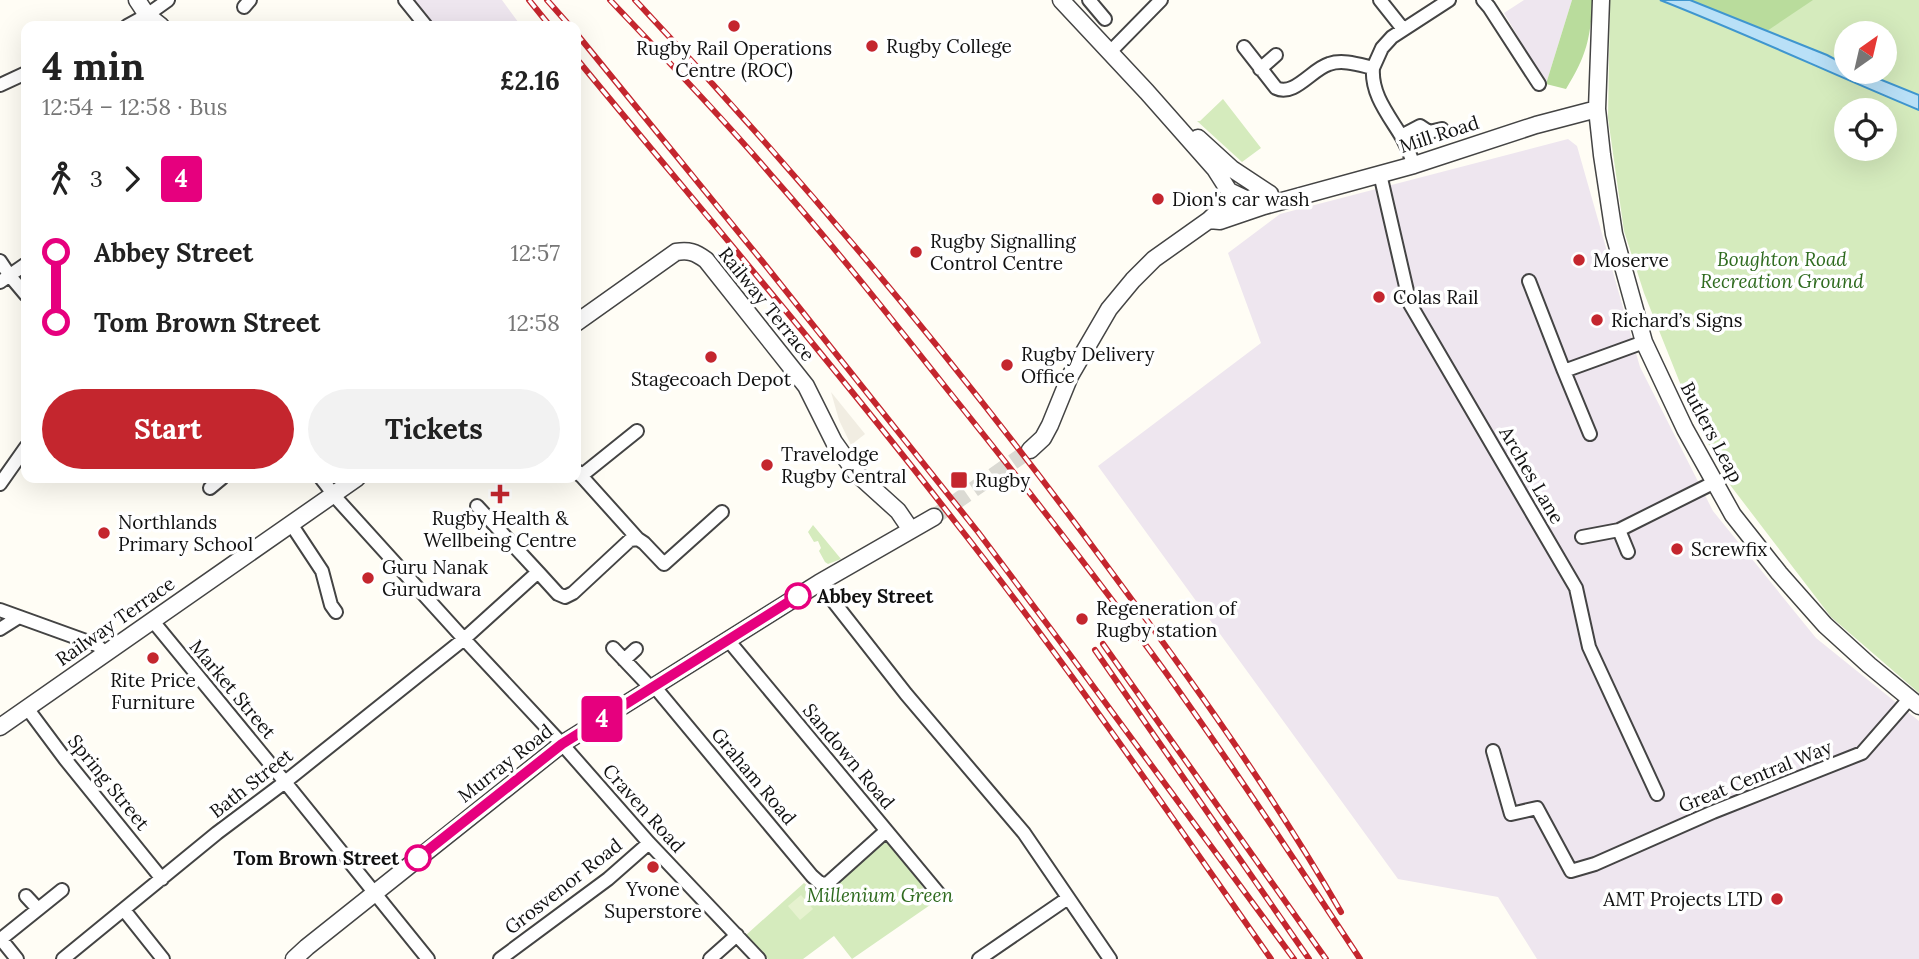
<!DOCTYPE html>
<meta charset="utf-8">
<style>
:root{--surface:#fff;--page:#f2f2f2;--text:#222;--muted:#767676;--accent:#c4262e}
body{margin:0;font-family:Lora,serif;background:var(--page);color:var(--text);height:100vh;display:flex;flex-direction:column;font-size:26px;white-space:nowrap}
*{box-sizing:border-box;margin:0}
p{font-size:23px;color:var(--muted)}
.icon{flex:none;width:38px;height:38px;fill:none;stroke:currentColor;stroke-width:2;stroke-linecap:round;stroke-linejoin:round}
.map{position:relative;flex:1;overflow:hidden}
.drawer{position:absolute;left:21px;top:21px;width:560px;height:462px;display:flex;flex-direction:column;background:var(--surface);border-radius:14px;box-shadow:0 7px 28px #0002}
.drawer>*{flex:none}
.badge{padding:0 14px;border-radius:5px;font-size:24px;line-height:46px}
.needle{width:46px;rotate:34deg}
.buttons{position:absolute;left:1834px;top:21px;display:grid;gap:14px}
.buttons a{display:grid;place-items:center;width:63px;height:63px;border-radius:50%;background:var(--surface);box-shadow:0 7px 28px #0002;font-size:35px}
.map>.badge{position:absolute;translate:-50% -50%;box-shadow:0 0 0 4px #fff}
.legs{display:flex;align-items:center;gap:10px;height:77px;padding:0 21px;font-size:23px}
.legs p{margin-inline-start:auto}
.overview{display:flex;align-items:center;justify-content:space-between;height:119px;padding:0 21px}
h1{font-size:38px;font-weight:700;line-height:52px}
.button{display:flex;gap:14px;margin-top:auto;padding:14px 21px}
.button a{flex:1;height:80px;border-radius:42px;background:var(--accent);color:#fff;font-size:28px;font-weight:700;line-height:80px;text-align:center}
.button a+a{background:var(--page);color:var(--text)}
ul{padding:0 21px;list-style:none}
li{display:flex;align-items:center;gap:24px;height:70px;font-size:26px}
li i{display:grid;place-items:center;width:10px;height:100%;margin:0 9px;background:currentColor}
li i::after{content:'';width:18px;height:18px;margin:-9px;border:5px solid;border-radius:50%;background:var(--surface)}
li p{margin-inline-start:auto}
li:first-child i{background:linear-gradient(#0000 50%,currentColor 0)}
li:last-child i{background:linear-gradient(currentColor 50%,#0000 0)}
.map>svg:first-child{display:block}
.industrial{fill:#eee6ef}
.green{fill:#d5ebbd;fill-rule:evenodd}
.forest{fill:#b9dc9c}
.pitch{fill:#e6f2cf}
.plaza{fill:#f1ede2}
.water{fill:#b9e0f7;stroke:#3f96cf;stroke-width:2}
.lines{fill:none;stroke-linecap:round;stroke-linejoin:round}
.tertiary-tunnel{stroke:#dbdad3;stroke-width:16;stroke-dasharray:16 8;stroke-linecap:butt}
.minor-casing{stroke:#444;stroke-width:16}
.tertiary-casing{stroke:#444;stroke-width:19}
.minor{stroke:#fff;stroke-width:12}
.tertiary{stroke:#fff;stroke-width:16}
.rail-casing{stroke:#c4262e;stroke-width:6}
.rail{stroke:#fff;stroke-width:3.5;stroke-dasharray:10;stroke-linecap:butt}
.line-1-casing{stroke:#fff;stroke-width:16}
.line-1{stroke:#e6007e;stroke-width:10}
.poi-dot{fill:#c4262e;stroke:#fff;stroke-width:2.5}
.stop-1-dot{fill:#fff;stroke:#e6007e;stroke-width:3.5}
.labels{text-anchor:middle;stroke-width:7;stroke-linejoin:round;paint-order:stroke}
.poi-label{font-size:19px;fill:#111;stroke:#fff;text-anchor:start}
.street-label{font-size:19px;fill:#111;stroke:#fff}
.park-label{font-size:19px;font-style:italic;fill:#2f6b1f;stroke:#fff}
.stop-label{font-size:19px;font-weight:bold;fill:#111;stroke:#fff;text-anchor:start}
</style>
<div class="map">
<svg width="1919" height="959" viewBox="0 0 1919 959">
<rect width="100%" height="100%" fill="#fffdf5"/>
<path class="industrial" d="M414 0H502L521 26H435Z
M1524 0H1572L1546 84 1504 13Z
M1568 139 1577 146 1640 367 1713 511 1816 638 1919 721V959H1537L1498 897 1398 879 1098 466 1261 343 1228 253 1280 214Z"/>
<path class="green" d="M1610 0H1919V693L1831 617 1724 477 1682 388 1644 293 1624 231 1608 118ZM1846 33H1885V72H1846ZM1846 110H1885V149H1846Z
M1223 99 1261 148 1242 162 1197 121H1200Z
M813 525 841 559 828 564 825 562 819 551 821 548 818 541 814 542 808 532Z
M885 839 920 883 933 903 852 959 834 936 803 959H768L746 935 804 883 820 896Z"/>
<path class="forest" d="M1572 0H1593C1590 39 1587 55 1566 89L1546 84Z
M1690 0H1813L1767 31Z"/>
<path class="pitch" d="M801 895 813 909 800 920 788 906Z"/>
<path class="plaza" d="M831 392 865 434 851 445 839 420Z"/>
<path class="water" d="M1660 0H1690L1827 55 1846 65V72H1862L1919 95V110C1832 74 1747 34 1660 0Z"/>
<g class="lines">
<path class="tertiary-tunnel" d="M934 517 1030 450"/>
<defs>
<path id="minor" d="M405 0 426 26
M1089 0 1105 19
M1380 0 1403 29
M1483 0 1489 7 1539 84
M244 7 250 0
M127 26 147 15 168 0
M1244 47 1276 88C1294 97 1312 69 1329 64 1343 59 1360 65 1373 68 1371 93 1387 113 1400 134 1406 143 1410 155 1414 165
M1109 53 1161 0
M1373 68 1382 48 1392 37 1449 0
M1260 69 1276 55
M0 85 26 73
M1401 136 1420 126 1429 132 1442 129
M1380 174 1410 304 1576 588 1589 647 1657 794
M0 261 10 276 26 295
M1529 281 1564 371 1644 342
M0 282 26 264
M1564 371 1590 434
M576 470 638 539
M581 476 637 431
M321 478 338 500 464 639 562 744 649 843 759 959
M0 484 26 447
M210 488 222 478
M477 506 538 572
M291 524 322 571 331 605 336 612
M1619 530 1628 552
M1582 537 1619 530 1713 483
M819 583 906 694 1024 833 1110 959
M0 610 97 645 105 653
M152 620 285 782 428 959
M0 629 19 617
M728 640 940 895
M613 648 651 688
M624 660 636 649
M654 686 812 876 821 884 828 883 886 831
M27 708 65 759 162 879
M1493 751 1511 814 1537 808 1571 871 1595 864 1713 812 1862 753 1910 698
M26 896 38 909
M124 910 163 959
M0 938 17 959
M1 939 62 890
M63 959 217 833 285 782 464 639 538 572 558 594 565 597 573 593 630 540 638 539 644 543 664 564 722 512
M500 959 608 879 649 843
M710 959 737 935
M979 959 1068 898"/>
<path id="tertiary" d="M137 0 147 15 161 26
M1061 0 1147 92 1215 169 1229 191 1250 201
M1601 0 1597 109 1602 155 1614 234 1644 342 1685 429 1733 515 1779 573 1825 625 1869 665 1919 706
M1198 138 1232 169 1270 194
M1209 220 1220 221 1264 206 1414 165 1536 125 1597 109
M576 323 676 252C689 250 695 252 706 260L806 386 834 442 856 473 898 511 911 530
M1030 450 1043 438 1050 425 1070 376 1109 309 1133 280 1154 259 1209 220 1225 205 1268 194
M0 727 357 478
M294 959 307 947 562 744 819 583 934 517"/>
</defs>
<use href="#minor" class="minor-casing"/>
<use href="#tertiary" class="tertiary-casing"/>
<use href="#minor" class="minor"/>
<use href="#tertiary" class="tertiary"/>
<defs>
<path id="rail" d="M529 0 550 26
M547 0 570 26
M610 0C665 58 720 115 772 176 833 245 890 317 947 389 1021 481 1094 574 1164 670 1232 765 1296 862 1360 959
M635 0C804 179 961 368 1107 566 1190 678 1271 791 1341 912
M576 33 762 261 978 532 1065 648 1294 959
M576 58C703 212 833 364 956 523 1067 664 1168 812 1271 959
M1103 644 1326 959
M1095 650 1309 959"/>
</defs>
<use href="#rail" class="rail-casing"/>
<use href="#rail" class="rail"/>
</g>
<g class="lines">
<defs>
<path id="line-1" d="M418 858 562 744 798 596"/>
</defs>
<use href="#line-1" class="line-1-casing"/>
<use href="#line-1" class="line-1"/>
</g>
<g class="poi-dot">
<circle cx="734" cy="26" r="7"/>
<circle cx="872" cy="46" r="7"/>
<circle cx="1158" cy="199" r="7"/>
<circle cx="916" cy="252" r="7"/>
<circle cx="1579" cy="260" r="7"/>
<circle cx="1379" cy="297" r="7"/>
<circle cx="1597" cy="320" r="7"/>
<circle cx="711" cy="357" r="7"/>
<circle cx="1007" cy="365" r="7"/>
<circle cx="767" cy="465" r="7"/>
<rect x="950" y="471" width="18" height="18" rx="3.5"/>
<path d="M496.5 483.5h7v7h7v7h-7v7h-7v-7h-7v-7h7z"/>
<circle cx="104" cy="533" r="7"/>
<circle cx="1677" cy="549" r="7"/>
<circle cx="368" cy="578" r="7"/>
<circle cx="1082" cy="619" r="7"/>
<circle cx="153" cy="658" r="7"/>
<circle cx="653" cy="867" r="7"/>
<circle cx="1777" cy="899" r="7"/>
</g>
<g class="stop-1-dot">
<circle cx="798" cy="596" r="12"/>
<circle cx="418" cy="858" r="12"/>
</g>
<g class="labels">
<g class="poi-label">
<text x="886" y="53">Rugby College</text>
<text x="734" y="55" text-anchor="middle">Rugby Rail Operations<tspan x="734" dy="22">Centre (ROC)</tspan></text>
<text x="1172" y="206">Dion's car wash</text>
<text x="930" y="248">Rugby Signalling<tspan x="930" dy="22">Control Centre</tspan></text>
<text x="1593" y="267">Moserve</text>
<text x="1393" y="304">Colas Rail</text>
<text x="1611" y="327">Richard’s Signs</text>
<text x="1021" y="361">Rugby Delivery<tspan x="1021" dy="22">Office</tspan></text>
<text x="711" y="386" text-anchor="middle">Stagecoach Depot</text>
<text x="781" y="461">Travelodge<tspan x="781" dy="22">Rugby Central</tspan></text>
<text x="975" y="487">Rugby</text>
<text x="500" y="525" text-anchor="middle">Rugby Health &amp;<tspan x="500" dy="22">Wellbeing Centre</tspan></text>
<text x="118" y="529">Northlands<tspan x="118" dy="22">Primary School</tspan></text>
<text x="1691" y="556">Screwfix</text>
<text x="382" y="574">Guru Nanak<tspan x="382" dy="22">Gurudwara</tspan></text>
<text x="1096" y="615">Regeneration of<tspan x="1096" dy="22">Rugby station</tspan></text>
<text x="153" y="687" text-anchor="middle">Rite Price<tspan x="153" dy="22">Furniture</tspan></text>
<text x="653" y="896" text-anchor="middle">Yvone<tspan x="653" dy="22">Superstore</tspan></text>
<text x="1763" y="906" text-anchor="end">AMT Projects LTD</text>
</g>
<g class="street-label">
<text transform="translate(1439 134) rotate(-18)" y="7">Mill Road</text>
<text transform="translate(767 304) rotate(51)" y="7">Railway Terrace</text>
<text transform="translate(1712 432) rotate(62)" y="7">Butlers Leap</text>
<text transform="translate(1532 475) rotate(60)" y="7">Arches Lane</text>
<text transform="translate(115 621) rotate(-35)" y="7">Railway Terrace</text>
<text transform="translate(233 689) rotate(50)" y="7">Market Street</text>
<text transform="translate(849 756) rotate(50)" y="7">Sandown Road</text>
<text transform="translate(505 763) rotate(-38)" y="7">Murray Road</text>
<text transform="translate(754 776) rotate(50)" y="7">Graham Road</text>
<text transform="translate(1755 776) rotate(-22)" y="7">Great Central Way</text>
<text transform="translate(109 782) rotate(51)" y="7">Spring Street</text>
<text transform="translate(251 783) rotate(-38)" y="7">Bath Street</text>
<text transform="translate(644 808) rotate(48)" y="7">Craven Road</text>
<text transform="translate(563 886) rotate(-38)" y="7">Grosvenor Road</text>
</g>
<g class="park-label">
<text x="1782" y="266">Boughton Road<tspan x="1782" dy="22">Recreation Ground</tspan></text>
<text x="880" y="902">Millenium Green</text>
</g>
<g class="stop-label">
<text x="817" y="603">Abbey Street</text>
<text x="399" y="865" text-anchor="end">Tom Brown Street</text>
</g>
</g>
</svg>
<div class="buttons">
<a><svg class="needle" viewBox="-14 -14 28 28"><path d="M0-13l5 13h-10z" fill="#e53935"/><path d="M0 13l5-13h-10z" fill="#767676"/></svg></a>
<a><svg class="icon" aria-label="locate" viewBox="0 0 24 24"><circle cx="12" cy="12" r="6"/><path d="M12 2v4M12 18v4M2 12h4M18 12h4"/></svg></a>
</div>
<b class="badge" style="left:602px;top:719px;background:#e6007e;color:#fff">4</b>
<section class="drawer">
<div class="overview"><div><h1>4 min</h1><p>12:54 – 12:58 · Bus</p></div><b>£2.16</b></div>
<div class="legs"><svg class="icon" aria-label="walk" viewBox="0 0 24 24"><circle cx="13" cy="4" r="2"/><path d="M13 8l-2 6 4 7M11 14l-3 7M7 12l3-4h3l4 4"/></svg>3<svg class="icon" aria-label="forward" viewBox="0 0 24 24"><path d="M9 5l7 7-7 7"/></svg><b class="badge" style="background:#e6007e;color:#fff">4</b></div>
<ul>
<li><i style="color:#e6007e"></i><b>Abbey Street</b><p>12:57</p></li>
<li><i style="color:#e6007e"></i><b>Tom Brown Street</b><p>12:58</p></li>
</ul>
<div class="button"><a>Start</a><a>Tickets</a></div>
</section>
</div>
